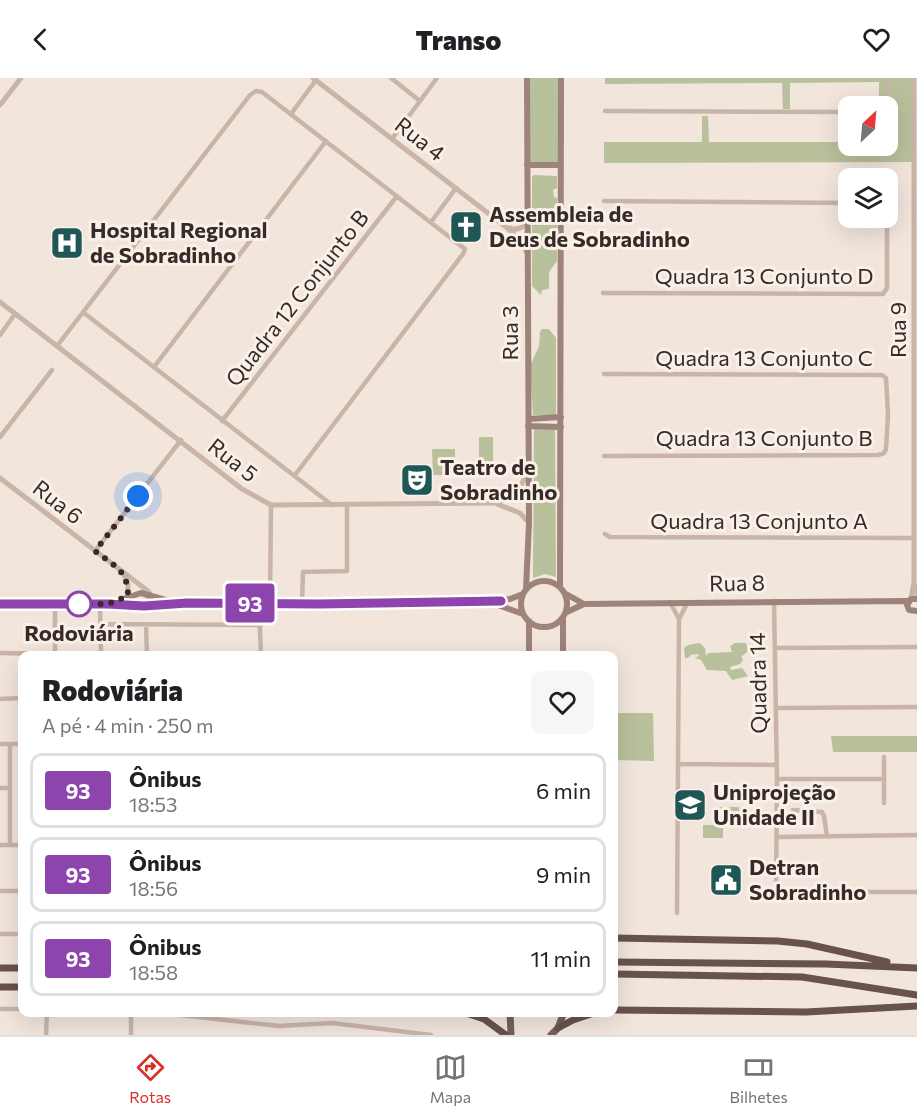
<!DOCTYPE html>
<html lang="pt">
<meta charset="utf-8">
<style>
:root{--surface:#fff;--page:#f6f6f6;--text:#202124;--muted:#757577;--line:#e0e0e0;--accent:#d93025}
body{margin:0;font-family:Commissioner,sans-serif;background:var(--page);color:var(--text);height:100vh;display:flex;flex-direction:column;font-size:22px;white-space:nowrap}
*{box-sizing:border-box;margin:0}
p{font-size:20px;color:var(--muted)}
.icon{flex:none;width:33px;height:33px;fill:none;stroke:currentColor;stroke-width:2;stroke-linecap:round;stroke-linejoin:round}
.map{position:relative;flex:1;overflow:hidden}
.panel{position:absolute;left:18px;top:573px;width:600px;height:366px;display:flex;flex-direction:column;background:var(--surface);border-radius:12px;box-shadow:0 6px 24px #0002}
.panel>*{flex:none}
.badge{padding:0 12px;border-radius:4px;font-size:21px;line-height:39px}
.needle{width:39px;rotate:26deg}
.fabs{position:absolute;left:838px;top:18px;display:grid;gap:12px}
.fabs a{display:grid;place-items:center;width:60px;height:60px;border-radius:12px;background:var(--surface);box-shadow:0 6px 24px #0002;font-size:30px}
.you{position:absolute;width:30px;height:30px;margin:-15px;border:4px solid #fff;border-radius:50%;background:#1a73e8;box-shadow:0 0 0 9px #1a73e833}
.map>.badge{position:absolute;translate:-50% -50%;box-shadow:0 0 0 3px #fff}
.round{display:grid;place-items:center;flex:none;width:63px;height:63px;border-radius:12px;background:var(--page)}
.headline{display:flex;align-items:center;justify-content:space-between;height:102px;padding:0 24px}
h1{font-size:28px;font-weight:800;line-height:45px}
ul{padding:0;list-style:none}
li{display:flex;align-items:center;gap:18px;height:75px;margin:0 12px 9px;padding:0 12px;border:3px solid var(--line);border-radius:12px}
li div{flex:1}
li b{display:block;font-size:22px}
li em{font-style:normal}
li .badge{min-width:66px;font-weight:700;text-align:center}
header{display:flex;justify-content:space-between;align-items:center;height:78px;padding:0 24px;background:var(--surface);font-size:27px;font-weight:800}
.tabs{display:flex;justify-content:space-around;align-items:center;height:84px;border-top:2px solid var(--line);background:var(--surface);font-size:16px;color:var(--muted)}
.tabs a{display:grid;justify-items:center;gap:3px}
.tabs .active{color:var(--accent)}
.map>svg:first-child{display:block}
.green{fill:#b8c09c}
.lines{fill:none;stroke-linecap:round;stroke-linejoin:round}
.minor{stroke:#c9b4a8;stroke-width:4.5}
.tertiary{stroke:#c9b4a8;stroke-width:5}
.secondary{stroke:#9d8379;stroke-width:6}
.primary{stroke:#786059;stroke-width:7}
.trunk{stroke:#68524c;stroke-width:7}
.line-casing{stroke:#fff;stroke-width:14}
.line{stroke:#8e44ad;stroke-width:9}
.walk{stroke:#362b28;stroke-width:6;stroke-dasharray:0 10.8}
.stop-dot{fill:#fff;stroke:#8e44ad;stroke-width:3}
.labels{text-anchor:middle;stroke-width:6;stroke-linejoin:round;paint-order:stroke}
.street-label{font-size:22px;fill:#362b28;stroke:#f9f0e8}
.poi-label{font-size:22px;font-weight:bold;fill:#362b28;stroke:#f9f0e8;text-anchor:start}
.stop-label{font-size:22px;font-weight:bold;fill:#362b28;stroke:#f9f0e8}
</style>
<header><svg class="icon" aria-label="back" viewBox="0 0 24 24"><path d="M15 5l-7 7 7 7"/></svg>Transo<svg class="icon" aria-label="heart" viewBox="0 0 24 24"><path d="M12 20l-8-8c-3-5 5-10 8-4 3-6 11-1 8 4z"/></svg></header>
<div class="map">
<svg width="917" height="957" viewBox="0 0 917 957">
<rect width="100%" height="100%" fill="#f1e5dc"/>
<path class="green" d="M527 0H561V87H527Z
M605 0H914V84L604 85V64H702V38H708L709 64H849V68H888V28H879V4L790 5V31H783L782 5 605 6Z
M534 97 557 98V110L553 112 554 119 557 120V183L549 194V211L542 212 541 217 532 208V99Z
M542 251H549L556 260V337H533L530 288 539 268 540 254Z
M534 351H555L556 499 545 496 533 500Z
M479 359H493V385L479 384Z
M432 371H455V397H433Z
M700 565 705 570 706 579 708 575 732 574 730 568 735 565H746L748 573 741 579 743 582 740 586 730 589 731 592 742 590 748 598 732 602 726 593 707 592 701 582 695 580 699 578 698 576 691 577 688 580H685L684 570 688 567Z
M614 635H653L654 683 614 682Z
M831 658H917V674H833Z
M714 729H739L740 742H713Z
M703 747H723V760H703Z"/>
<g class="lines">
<path class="minor" d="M391 0 420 23
M886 28 888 0
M605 33 849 34
M291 36 316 2
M392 61 437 0
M604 123 849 125
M431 144 456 110
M603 215 883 216 887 210V140
M84 235 332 427
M0 257 15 236
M57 268 250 17 256 13 262 14 465 171 463 176 295 397
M154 289 326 63
M604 296 882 297 886 300 888 336 886 371 884 375 878 377 604 378
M222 343 397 118
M0 359 52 292
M605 456 610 459 914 460
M95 473 181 362
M774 523 777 701 776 814H917
M670 524 679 541
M259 525 261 578
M270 525 271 427
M100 526 101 578
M302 526 303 494 347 493V427
M679 541 688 524
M101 546 261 547
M146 547 147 578
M775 570 917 569
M0 575 55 576
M55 578V526
M0 621 22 620
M776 630 917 629
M0 666H22
M884 679V725
M678 686 777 687
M777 701H884
M0 710H10
M793 732 822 734 824 738 827 758
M777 759 917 757
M0 767H22
M10 767V666
M0 813H22
M677 835 679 541
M0 856H22
M0 931H22
M153 934 279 948 332 945 431 957
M46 957 47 934
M131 957V934"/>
<path class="tertiary" d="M313 0 506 149 519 161 528 177
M0 27 21 0
M510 150C518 153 523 150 527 143
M0 224 242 411 271 427 493 425C516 421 519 413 528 393
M0 400 148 513 150 516 147 524 144 528
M497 426 520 435 529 445
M124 497 128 506V518L137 528
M914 506 917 516
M911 521 914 504V0"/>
<path class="secondary" d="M527 87H561
M529 341 561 339
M528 348 561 349
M521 526a23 23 0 1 1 46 0a23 23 0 1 1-46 0Z
M560 508 561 0
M526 511 529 445 527 0
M566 516 584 526
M917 521H911L907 527 909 532 917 533
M0 526H108L138 528 173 526
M108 526 141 515 169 523 187 525 488 524 510 521 523 516
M495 526 523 536
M567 534 584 526 908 523
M529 543V578
M563 578V541"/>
<path class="primary" d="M510 934 511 957
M551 957 558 950 564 934"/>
<path class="trunk" d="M614 860 778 863 807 866 887 884
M614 884 826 886 917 890
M0 890H22
M614 896 802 899 917 917
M0 909H22
M614 932 806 934 917 928
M463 934 484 941 506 957
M558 950 573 942 597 934"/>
</g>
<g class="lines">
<defs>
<path id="line" d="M0 526H108L144 528 187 525 319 526 501 523"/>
</defs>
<use href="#line" class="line-casing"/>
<use href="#line" class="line"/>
<path class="walk" d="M79 526H108L128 518C128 492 114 488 95 473L138 418"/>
</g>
<defs>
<symbol id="church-square" viewBox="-11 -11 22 22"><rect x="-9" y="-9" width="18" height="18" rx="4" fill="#1e5755" stroke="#f9f0e8"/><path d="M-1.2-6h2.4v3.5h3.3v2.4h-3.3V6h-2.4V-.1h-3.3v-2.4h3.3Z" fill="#fff"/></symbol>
<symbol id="hospital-square" viewBox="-11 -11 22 22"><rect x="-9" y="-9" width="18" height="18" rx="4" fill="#1e5755" stroke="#f9f0e8"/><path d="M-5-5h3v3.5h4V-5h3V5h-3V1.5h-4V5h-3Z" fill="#fff"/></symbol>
<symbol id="theatre-square" viewBox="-11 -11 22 22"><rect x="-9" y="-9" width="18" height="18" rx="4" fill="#1e5755" stroke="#f9f0e8"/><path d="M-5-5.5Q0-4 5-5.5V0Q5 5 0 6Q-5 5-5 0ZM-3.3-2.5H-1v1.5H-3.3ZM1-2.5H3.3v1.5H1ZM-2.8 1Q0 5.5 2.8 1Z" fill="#fff"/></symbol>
<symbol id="university-square" viewBox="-11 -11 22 22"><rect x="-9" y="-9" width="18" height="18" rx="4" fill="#1e5755" stroke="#f9f0e8"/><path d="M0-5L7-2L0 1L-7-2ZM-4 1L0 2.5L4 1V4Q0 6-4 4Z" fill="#fff"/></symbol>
<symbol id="civic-square" viewBox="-11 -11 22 22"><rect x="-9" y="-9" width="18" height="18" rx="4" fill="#1e5755" stroke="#f9f0e8"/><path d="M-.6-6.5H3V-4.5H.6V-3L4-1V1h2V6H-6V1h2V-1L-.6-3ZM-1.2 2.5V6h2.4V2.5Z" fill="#fff"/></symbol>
</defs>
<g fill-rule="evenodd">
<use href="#church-square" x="447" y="130" width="38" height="38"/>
<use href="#hospital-square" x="48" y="146" width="38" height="38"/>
<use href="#theatre-square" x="398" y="383" width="38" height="38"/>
<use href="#university-square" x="671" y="708" width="38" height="38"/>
<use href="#civic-square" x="707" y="783" width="38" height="38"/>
</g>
<circle class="stop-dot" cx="79" cy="526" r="12"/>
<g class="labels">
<g class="street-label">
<text transform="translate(420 61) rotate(38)" y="8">Rua 4</text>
<text x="764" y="206">Quadra 13 Conjunto D</text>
<text transform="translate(297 220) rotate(-52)" y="8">Quadra 12 Conjunto B</text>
<text transform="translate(898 252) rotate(-90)" y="8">Rua 9</text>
<text transform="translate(510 255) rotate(-90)" y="8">Rua 3</text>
<text x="764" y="288">Quadra 13 Conjunto C</text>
<text x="764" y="368">Quadra 13 Conjunto B</text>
<text transform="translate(233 382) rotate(38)" y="8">Rua 5</text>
<text transform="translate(58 424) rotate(38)" y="8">Rua 6</text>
<text x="759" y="451">Quadra 13 Conjunto A</text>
<text transform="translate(737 505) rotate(-1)" y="8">Rua 8</text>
<text transform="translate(758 605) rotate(-91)" y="8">Quadra 14</text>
</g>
<g class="poi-label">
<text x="489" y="144">Assembleia de<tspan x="489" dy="25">Deus de Sobradinho</tspan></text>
<text x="90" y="160">Hospital Regional<tspan x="90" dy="25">de Sobradinho</tspan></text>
<text x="440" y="397">Teatro de<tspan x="440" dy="25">Sobradinho</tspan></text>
<text x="713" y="722">Uniprojeção<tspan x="713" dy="25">Unidade II</tspan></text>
<text x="749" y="797">Detran<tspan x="749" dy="25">Sobradinho</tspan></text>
</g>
<g class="stop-label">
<text x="79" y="563">Rodoviária</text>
</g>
</g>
</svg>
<div class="fabs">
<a><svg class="needle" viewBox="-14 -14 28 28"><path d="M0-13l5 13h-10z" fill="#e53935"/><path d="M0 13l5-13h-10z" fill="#757577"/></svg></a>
<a><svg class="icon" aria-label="layers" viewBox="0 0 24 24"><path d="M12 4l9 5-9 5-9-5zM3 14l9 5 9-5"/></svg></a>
</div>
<div class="you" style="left:138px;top:418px"></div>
<b class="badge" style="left:250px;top:525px;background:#8e44ad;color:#fff">93</b>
<section class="panel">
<div class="headline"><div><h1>Rodoviária</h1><p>A pé · 4 min · 250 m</p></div><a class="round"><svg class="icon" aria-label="heart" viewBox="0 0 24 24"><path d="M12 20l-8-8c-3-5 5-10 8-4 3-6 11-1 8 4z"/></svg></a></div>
<ul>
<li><span class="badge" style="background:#8e44ad;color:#fff">93</span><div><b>Ônibus</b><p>18:53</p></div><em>6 min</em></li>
<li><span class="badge" style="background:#8e44ad;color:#fff">93</span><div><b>Ônibus</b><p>18:56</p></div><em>9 min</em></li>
<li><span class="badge" style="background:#8e44ad;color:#fff">93</span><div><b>Ônibus</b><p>18:58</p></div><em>11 min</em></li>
</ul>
</section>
</div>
<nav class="tabs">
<a class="active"><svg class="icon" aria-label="directions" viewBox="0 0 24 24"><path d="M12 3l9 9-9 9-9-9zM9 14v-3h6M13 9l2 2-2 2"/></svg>Rotas</a>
<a><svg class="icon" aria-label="map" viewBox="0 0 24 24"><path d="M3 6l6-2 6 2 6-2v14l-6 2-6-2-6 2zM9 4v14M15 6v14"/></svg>Mapa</a>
<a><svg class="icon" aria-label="tickets" viewBox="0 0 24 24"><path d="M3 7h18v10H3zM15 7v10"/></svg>Bilhetes</a>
</nav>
